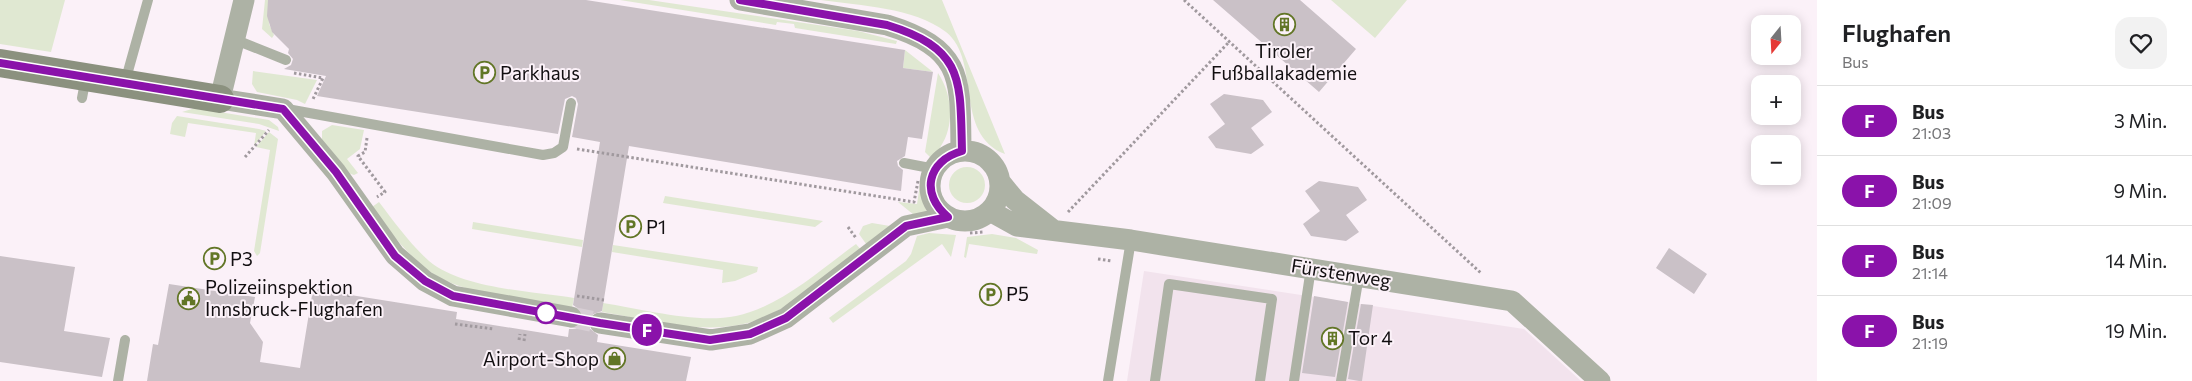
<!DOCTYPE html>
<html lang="de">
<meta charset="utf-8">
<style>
:root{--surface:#fff;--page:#f2f2f2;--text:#202124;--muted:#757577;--line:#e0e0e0}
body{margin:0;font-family:Commissioner,sans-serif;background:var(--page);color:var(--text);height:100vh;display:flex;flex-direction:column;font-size:19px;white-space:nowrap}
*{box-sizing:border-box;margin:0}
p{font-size:16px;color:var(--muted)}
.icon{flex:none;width:28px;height:28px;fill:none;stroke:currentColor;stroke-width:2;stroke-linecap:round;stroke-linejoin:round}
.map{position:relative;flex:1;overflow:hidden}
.panel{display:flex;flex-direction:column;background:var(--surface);width:375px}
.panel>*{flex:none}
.badge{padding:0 10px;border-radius:16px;font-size:18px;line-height:32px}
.needle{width:32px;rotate:198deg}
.controls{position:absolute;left:1751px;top:15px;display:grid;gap:10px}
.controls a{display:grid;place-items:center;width:50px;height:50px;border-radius:10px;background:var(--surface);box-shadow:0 2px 12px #0003;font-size:25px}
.map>.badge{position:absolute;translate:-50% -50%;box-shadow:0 0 0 2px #fff}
.round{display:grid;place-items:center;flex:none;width:52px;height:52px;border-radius:15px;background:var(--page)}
.summary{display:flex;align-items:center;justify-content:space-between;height:85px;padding:0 25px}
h1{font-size:24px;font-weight:600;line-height:38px}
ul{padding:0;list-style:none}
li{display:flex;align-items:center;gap:15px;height:70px;padding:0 25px;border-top:1px solid var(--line)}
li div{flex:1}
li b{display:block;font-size:19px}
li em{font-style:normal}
li .badge{min-width:55px;font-weight:700;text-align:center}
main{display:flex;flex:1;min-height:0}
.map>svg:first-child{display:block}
.built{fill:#f2e3ed}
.green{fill:#e0e8d2}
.building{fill:#cac1c7}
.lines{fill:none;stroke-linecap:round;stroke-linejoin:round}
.street-tunnel{stroke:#d8cfd5;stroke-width:21;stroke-dasharray:21 11;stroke-linecap:butt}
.path{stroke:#a0999e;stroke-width:3;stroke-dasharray:2.5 2.5;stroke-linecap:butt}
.lane{stroke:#adb2a5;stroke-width:10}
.street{stroke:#adb2a5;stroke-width:21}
.secondary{stroke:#8b917f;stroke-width:28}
.line-casing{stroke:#fff;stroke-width:11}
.line{stroke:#8a12aa;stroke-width:8}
.stop-dot{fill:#fff;stroke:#8a12aa;stroke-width:2.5}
.labels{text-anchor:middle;stroke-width:4;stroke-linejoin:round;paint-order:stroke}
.poi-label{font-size:19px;fill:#110e10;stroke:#fbf1f8;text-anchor:start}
.street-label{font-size:19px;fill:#110e10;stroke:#fbf1f8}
</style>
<main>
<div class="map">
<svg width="1817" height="381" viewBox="0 0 1817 381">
<rect width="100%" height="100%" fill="#fbf1f8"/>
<path class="built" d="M1144 271 1524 329 1581 381H1127Z"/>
<path class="green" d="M0 0H65L51 52 0 44Z
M265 0H268L269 24 274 35 272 38 262 29Z
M620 0H649L858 31 897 41 896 44 795 28 794 24 777 22 776 25Z
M821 0H942L1005 154C953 134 982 61 946 32 913 7 861 6 821 0Z
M1331 0H1407L1375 38Z
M905 50 933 72 903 68Z
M253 71 317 80 305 104 297 100 257 92 252 84Z
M938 73C952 94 955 124 941 146 938 151 935 155 930 157L925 152Z
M195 108 269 120 278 127 279 131 259 124 182 112Z
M177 116 259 129 266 131 254 146 256 133 188 123 185 137 170 134 172 123Z
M332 125 364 130 360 149 347 159 358 173 354 175 348 173 322 141V131Z
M269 132 278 139 260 253 257 256 254 251 270 150 256 147Z
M949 185a18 18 0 1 1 36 0a18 18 0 1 1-36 0Z
M921 178 922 196 928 210 925 213 914 215 898 202 917 204Z
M665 196 823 221 815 227 663 203Z
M379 202C395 223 410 244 429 261 463 289 531 291 574 298L572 308C528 300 460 296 425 268 404 251 388 229 372 207Z
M473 222 583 240 582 247 472 229Z
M872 223 890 226 869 248 859 234 863 226Z
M929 233 956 235 951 257 942 244 833 323 829 318 906 261 911 254 917 236Z
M992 234 1016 238 1038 250 1037 254 969 244 966 258 964 257 967 237Z
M856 244 862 251C830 274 797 304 760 319 711 338 652 320 602 312L603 303C643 309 696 324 736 316 780 307 820 270 856 244Z
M613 245 758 267 757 272 735 281 722 283 723 270 612 252Z"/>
<path class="building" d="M268 0H586L905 50 903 68 933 72 922 139 908 137 905 156 897 161 898 166 903 170 901 191 629 146 602 311 591 315 588 327 598 335 597 342 691 357 686 381H147L153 344 158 345 169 284 255 297 250 323 263 342 260 362 300 368 313 289 457 312 456 319 568 337 569 329H576L583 320V312L573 305 600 142 572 137 578 104 576 98 572 96 565 99 558 134 317 96 326 76 284 69 291 65 293 59 288 53 289 49 272 32 267 16Z
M1213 0H1300L1356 49 1319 92Z
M1224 94 1263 100 1272 112 1251 128 1264 145 1251 154 1216 148 1208 137 1225 124 1210 104Z
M1319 181 1358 187 1367 200 1346 215 1359 232 1346 241 1311 236 1303 224 1320 211 1305 191Z
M1669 248 1707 274 1694 294 1656 268Z
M0 256 75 267 64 331 110 338 102 377 0 362Z
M1314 296 1348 302 1335 377 1302 373Z
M1361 304 1373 305 1362 381H1359L1348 379Z"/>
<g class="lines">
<path class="street-tunnel" d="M571 317 600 323"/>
<path class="path" d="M1184 0 1482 274
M294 73 323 78 313 99
M367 138 365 152 358 156 385 192 377 197
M577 149 914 202 918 181
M245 157 269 130
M1068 212 1229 42
M848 227 856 238
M970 233 984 232
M1098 259 1112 261
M313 289 351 296
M577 296 604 300
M455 324 494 329
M519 340 520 334
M524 341 525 334"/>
<path class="lane" d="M236 40 286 60
M125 82 148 0
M82 98 86 77
M287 109 543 155 554 153 563 147 571 103
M904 163 935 169
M118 381 125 340
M1108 381 1131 240
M1155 381 1169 284 1272 299 1260 381
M1294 381 1311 268
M1341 381 1359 276"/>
<path class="street" d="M244 0 220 99 283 109 336 172 395 255 425 281 453 296 571 317
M740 0 887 25C965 49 960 80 961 151
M930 186a35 35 0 1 1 70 0a35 35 0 1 1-70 0Z
M1001 183 1015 200 1052 229
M990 211 1017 226 1131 240 1512 301 1600 381
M600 323 711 340 750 334 786 318 906 226 948 217"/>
<path class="secondary" d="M0 63 220 99"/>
</g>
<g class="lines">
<defs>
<path id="line" d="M0 63 283 109 336 172 395 256 425 281 453 296 600 323 710 340 750 334 786 318 906 226 948 217C920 194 927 161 962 151 960 80 965 49 887 25L740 0"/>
</defs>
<use href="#line" class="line-casing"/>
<use href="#line" class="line"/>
</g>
<defs>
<symbol id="building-ring" viewBox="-11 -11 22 22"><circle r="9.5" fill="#fbf1f8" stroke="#627626" stroke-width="1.5"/><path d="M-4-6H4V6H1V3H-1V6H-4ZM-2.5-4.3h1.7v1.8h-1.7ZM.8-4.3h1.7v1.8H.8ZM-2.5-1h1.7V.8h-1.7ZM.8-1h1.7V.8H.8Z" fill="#627626"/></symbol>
<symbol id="parking-ring" viewBox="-11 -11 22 22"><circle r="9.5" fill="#fbf1f8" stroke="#627626" stroke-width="1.5"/><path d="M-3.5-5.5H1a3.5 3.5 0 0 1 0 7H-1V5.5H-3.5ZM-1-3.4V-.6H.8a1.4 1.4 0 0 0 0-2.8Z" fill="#627626"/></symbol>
<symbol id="civic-ring" viewBox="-11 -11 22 22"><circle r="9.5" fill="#fbf1f8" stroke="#627626" stroke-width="1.5"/><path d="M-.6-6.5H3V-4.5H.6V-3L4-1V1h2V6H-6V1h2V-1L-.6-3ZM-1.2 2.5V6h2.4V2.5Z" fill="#627626"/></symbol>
<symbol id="shop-ring" viewBox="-11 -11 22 22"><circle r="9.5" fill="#fbf1f8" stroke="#627626" stroke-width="1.5"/><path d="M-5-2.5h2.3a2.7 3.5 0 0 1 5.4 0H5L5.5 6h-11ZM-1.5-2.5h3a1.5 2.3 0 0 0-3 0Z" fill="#627626"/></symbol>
</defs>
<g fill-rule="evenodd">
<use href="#building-ring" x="1272" y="12" width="25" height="25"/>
<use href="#parking-ring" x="472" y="60" width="25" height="25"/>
<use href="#parking-ring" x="618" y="214" width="25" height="25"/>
<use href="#parking-ring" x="202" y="246" width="25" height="25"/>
<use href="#parking-ring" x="978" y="282" width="25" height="25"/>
<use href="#civic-ring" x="176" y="286" width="25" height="25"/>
<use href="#building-ring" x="1320" y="326" width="25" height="25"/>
<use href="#shop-ring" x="602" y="346" width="25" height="25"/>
</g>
<circle class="stop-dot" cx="546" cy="313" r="10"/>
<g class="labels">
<g class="poi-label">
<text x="1284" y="58" text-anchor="middle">Tiroler<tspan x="1284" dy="22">Fußballakademie</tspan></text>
<text x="500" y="80">Parkhaus</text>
<text x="646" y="234">P1</text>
<text x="230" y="266">P3</text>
<text x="205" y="294">Polizeiinspektion<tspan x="205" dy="22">Innsbruck-Flughafen</tspan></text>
<text x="1006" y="301">P5</text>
<text x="1348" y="345">Tor 4</text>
<text x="599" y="366" text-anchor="end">Airport-Shop</text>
</g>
<g class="street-label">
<text transform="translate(1341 273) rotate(9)" y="7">Fürstenweg</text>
</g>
</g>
</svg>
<div class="controls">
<a><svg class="needle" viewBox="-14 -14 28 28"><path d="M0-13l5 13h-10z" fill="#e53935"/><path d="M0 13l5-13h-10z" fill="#757577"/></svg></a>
<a>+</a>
<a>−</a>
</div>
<b class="badge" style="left:647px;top:330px;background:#8a12aa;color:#fff">F</b>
</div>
<section class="panel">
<div class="summary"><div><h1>Flughafen</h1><p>Bus</p></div><a class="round"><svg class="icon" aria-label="heart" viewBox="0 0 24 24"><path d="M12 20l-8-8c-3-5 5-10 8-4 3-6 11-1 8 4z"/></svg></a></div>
<ul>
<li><span class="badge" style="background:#8a12aa;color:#fff">F</span><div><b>Bus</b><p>21:03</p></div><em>3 Min.</em></li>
<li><span class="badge" style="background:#8a12aa;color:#fff">F</span><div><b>Bus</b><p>21:09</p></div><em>9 Min.</em></li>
<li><span class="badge" style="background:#8a12aa;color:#fff">F</span><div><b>Bus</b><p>21:14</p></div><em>14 Min.</em></li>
<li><span class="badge" style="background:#8a12aa;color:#fff">F</span><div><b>Bus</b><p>21:19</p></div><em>19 Min.</em></li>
</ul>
</section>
</main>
